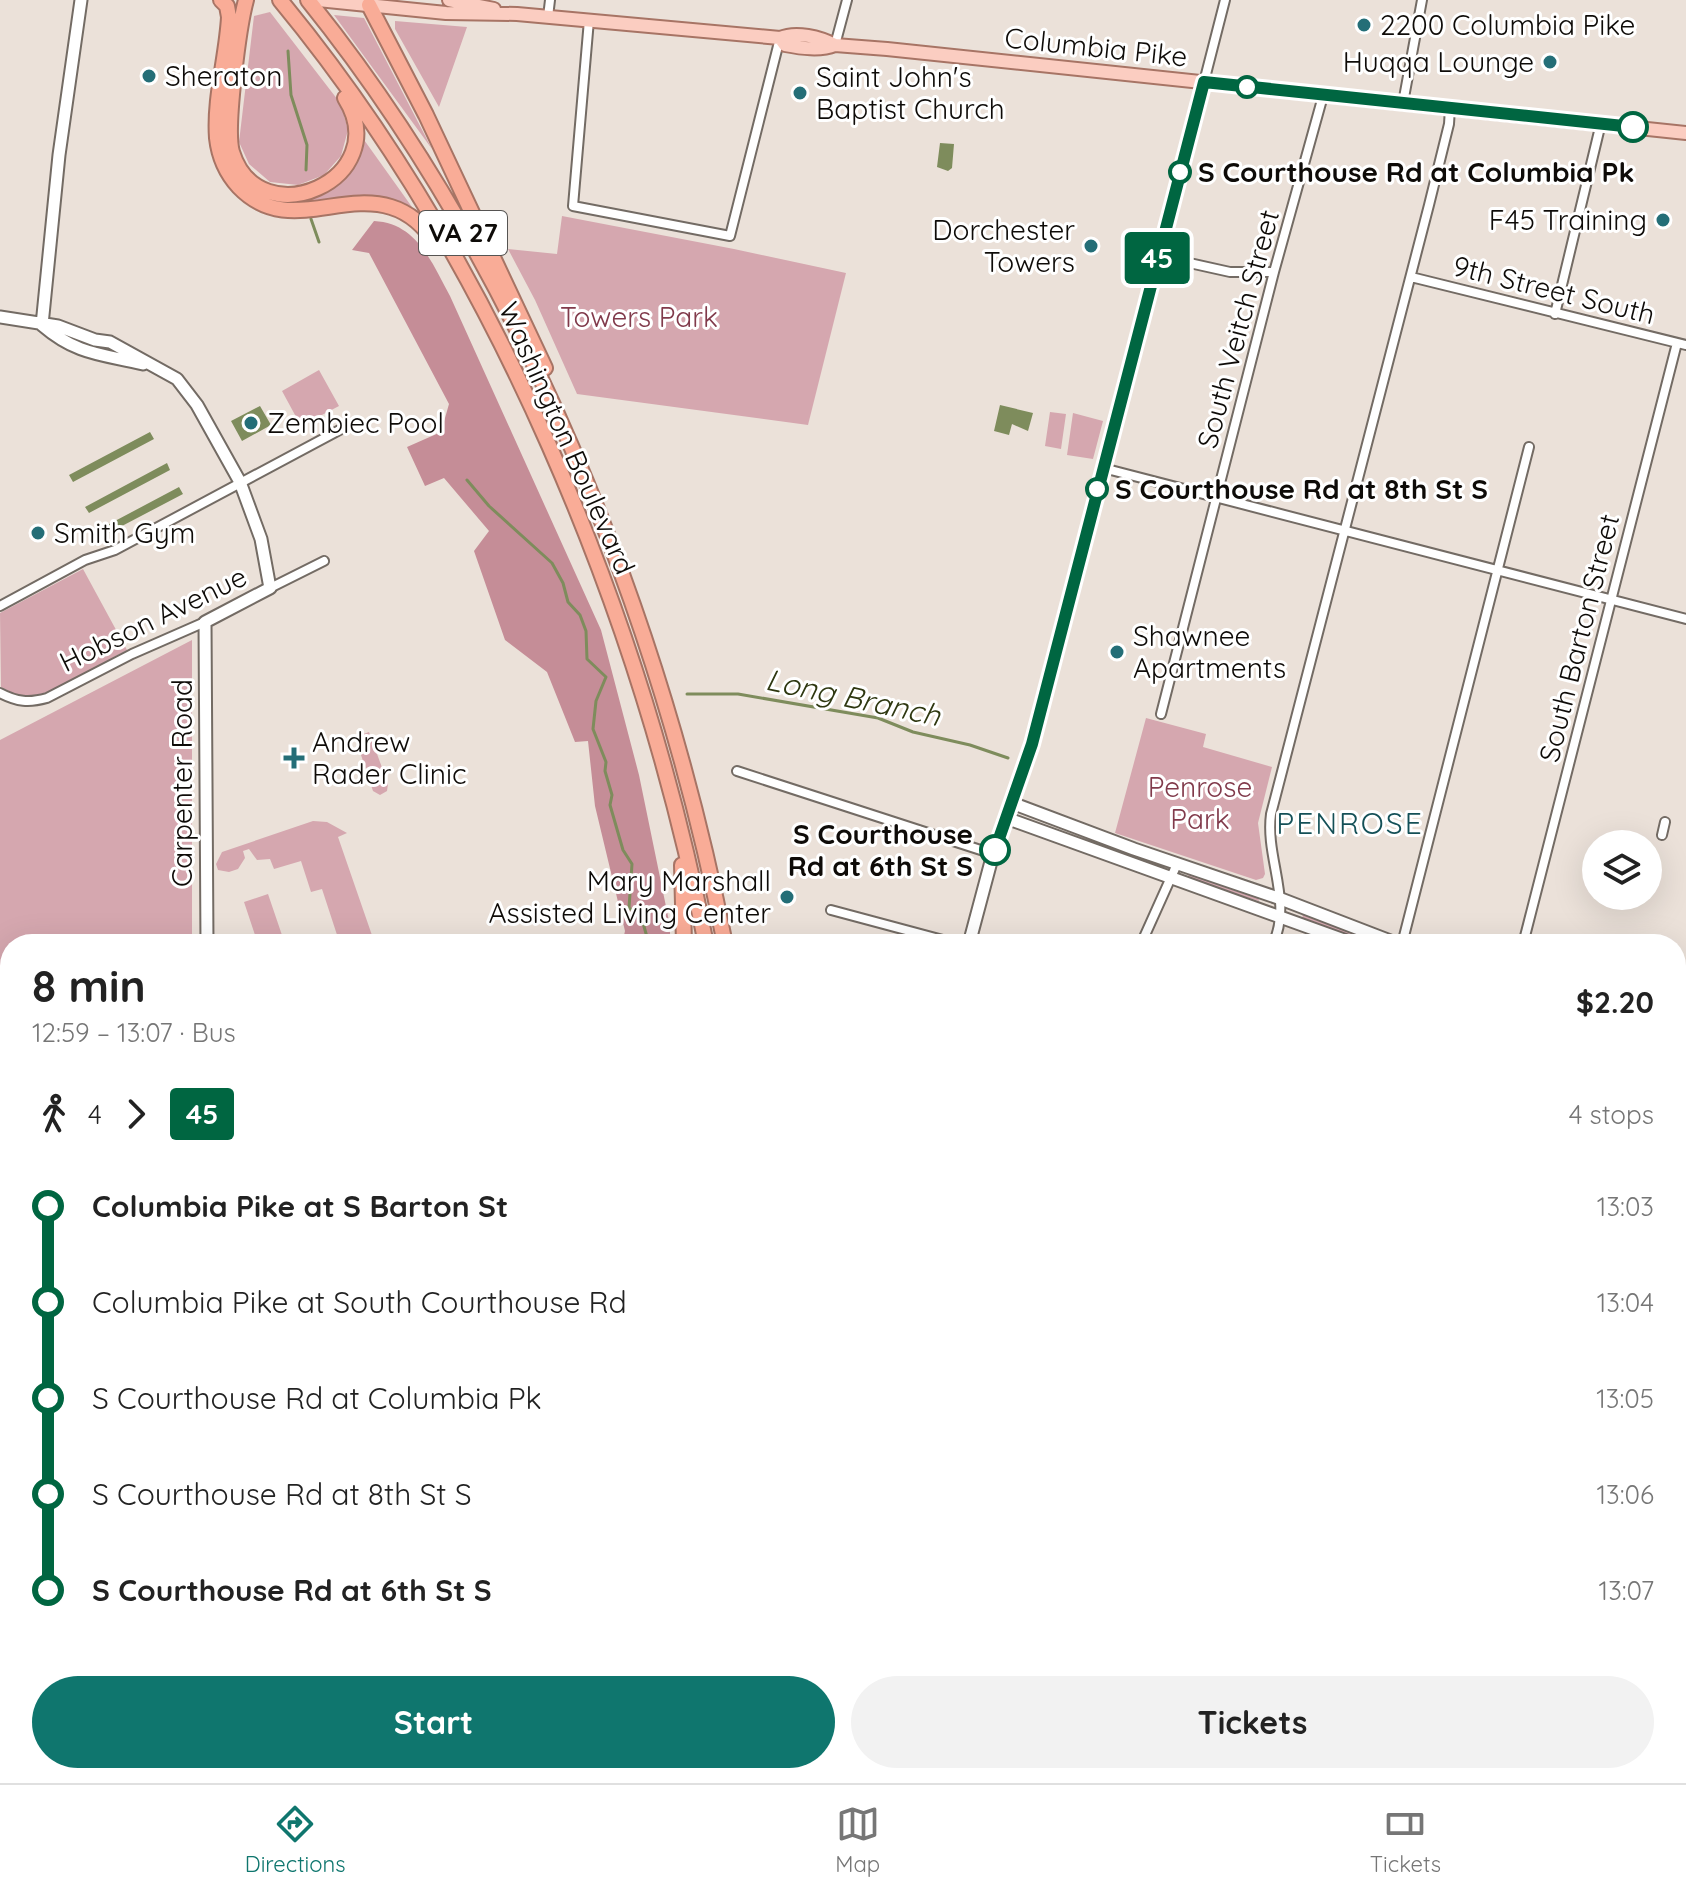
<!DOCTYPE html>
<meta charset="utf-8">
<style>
:root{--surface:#fff;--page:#f2f2f2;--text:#222;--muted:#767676;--line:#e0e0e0;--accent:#0f766e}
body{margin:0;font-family:Quicksand,sans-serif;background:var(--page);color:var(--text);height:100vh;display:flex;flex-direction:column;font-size:30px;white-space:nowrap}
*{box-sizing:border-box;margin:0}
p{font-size:26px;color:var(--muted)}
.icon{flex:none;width:44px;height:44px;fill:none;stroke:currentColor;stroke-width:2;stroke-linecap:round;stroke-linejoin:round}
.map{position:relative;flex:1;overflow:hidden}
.sheet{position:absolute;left:0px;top:934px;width:1686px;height:850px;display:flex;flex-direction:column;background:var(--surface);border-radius:32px 32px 0 0;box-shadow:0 8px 32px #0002}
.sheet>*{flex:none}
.badge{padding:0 16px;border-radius:6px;font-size:28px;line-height:52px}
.tools{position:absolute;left:1582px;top:830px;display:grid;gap:16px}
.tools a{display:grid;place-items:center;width:80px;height:80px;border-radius:50%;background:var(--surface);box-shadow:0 8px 32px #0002;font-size:40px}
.map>.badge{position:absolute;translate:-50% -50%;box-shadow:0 0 0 4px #fff}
.legs{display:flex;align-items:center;gap:12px;height:88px;padding:0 32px;font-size:26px}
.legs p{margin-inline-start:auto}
.headline{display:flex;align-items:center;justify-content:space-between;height:136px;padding:0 32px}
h1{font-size:44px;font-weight:700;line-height:60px}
.cta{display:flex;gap:16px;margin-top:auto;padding:16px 32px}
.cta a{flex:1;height:92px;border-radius:48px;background:var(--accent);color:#fff;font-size:32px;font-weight:700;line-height:92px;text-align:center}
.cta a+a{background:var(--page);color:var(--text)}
ul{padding:0 32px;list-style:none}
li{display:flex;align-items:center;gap:28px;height:96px;font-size:30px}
li i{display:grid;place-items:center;width:12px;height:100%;margin:0 10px;background:currentColor}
li i::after{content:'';width:20px;height:20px;margin:-10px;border:6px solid;border-radius:50%;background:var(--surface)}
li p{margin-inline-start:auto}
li:first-child i{background:linear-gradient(#0000 50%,currentColor 0)}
li:last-child i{background:linear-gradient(currentColor 50%,#0000 0)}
.menu{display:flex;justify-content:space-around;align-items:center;height:112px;border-top:2px solid var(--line);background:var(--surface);font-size:22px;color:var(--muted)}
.menu a{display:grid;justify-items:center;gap:4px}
.menu .current{color:var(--accent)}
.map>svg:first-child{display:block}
.green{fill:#d5a7af}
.forest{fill:#c58d97}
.water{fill:#7e8c5c}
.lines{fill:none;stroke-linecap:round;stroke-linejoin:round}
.stream{stroke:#7e8c5c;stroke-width:3}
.street-casing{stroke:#736b64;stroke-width:12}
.secondary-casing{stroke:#736b64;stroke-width:15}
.primary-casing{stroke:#a77465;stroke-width:16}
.highway-casing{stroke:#a77465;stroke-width:18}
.street{stroke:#fff;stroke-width:8}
.secondary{stroke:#fff;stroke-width:11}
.primary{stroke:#fbcdc1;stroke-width:12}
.highway{stroke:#f9ac97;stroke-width:14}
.line-1-casing{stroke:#fff;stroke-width:18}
.line-1{stroke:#006641;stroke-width:12}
.poi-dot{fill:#246e77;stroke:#fff;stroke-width:3}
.stop-1-dot{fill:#fff;stroke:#006641;stroke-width:4}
.labels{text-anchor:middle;stroke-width:6;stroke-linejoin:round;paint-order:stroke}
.shield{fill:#fff;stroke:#565452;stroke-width:2}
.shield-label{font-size:26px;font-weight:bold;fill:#0e0b08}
.poi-label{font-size:28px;fill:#0e0b08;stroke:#fff;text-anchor:start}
.street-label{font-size:28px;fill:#0e0b08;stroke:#fff}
.stop-label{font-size:28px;font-weight:bold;fill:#0e0b08;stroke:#fff;text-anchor:start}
.park-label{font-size:28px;fill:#813a4b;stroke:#fff}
.water-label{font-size:30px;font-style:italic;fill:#2e3710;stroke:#fff}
.neighbourhood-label{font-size:30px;letter-spacing:2px;fill:#145057;stroke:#fff}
</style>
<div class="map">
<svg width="1686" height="1783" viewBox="0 0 1686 1783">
<rect width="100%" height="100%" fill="#ebe1d9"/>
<path class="green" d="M270 12 341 104 348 130 341 156 324 175 298 185 270 182 249 164 239 142 254 16Z
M334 15 364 18 432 149Z
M395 21 467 27 439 107 395 29Z
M362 137 412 207 409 209 272 203 274 199C322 200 352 188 362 137Z
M562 216 734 249 846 273 808 425 577 394 535 300 508 249 557 254Z
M319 370 339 406 301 426 282 391Z
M1050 412 1066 414 1061 449 1045 446Z
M1073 413 1103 421 1093 459 1067 455Z
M83 569 127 650C104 662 55 694 31 696 19 697 11 692 1 687L0 613Z
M192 640V944H10V1774H182L179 1783H0V740Z
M1146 718 1206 734 1203 747 1272 767 1258 823 1265 874 1263 878 1256 880 1115 833Z
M369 732 388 784 387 791 380 795 373 791 355 737Z
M313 821 327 822 347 833 338 837 375 944H340L322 889 311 892 301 861 274 869 270 859 257 860 249 849 243 851 245 858 238 869 229 872 218 870 216 864 222 852Z
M1094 839 1156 862 1158 865 1157 868 1090 843Z
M1190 873 1258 895 1259 901 1189 880 1188 874Z
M268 894 285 944H258L244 902Z
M1302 913H1305L1383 944H1366L1303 919Z
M346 1774H434L432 1783H377Z
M511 1774H591L606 1778 605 1783H508Z"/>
<path class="forest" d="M374 221C417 223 432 263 450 296L601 630 639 775 670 926V944H622L625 931 595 806 588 741 575 742 547 672 505 640 474 551 489 531 444 478 425 486 407 447 441 432 449 404 369 253 352 250Z
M852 1774H959L963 1783H854Z"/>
<path class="water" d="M940 143 954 144 952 168 948 171 937 167Z
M1000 405 1033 413 1028 431 1012 424 1009 435 994 431Z
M260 406 271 425 242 441 231 421Z
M150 432 154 439 73 482 69 475Z
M167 463 170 470 89 513 85 507Z
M179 487 183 494 101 537 98 530Z"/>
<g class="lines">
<path class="stream" d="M288 51 291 95 307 145 306 170
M311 219 319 242
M467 480 489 506 552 563 563 583 568 602 580 615 586 631 587 659 606 677 596 701 593 729 606 762 605 771 612 795 610 805 623 850 632 864 629 908 641 916 649 944
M687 694H738L878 718 913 732 970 745 1008 758"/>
<defs>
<path id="street" d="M548 17 550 0
M589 20 573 206 730 236 780 38
M835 45 847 0
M1204 82 1225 0
M1403 103 1422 0
M1158 256 1230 272H1274
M1411 277 1686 345
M1555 314 1601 123
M1103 468 1686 619
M270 588 324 561
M0 606 85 560 115 550 347 426
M0 693C17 702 29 703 47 698L132 654 205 622
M1161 714 1274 272 1323 96
M737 771 993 854
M1662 835 1665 822
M831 910 958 944
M1141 944 1177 864
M1273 944C1293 901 1265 858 1271 814L1429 205 1449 124 1450 108
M1402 944 1529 447
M1523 944 1677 343
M1676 1134 1686 1138
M1676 1253 1686 1229
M1038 1774 1045 1783
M1533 1774H1545
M331 1783 333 1774"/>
<path id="secondary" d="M0 317 58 326 95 340 110 342 177 379 197 405 240 482 261 539 270 588 205 622 207 944
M42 325 59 155 81 0
M42 325C77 355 101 354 143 364
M1012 803 1134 849 1281 899 1398 944
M1006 818 1355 944
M969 944 993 854 1032 744 1204 82
M1676 1016 1686 1015
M1676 1031 1686 1030
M1676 1463 1686 1465
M1676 1666 1686 1576
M618 1783 620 1774
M1663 1783 1664 1774"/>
<path id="primary" d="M318 0 446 13 517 14 780 38C796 31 820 37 835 45
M449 0 494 9
M780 38 785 45C801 48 820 51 835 45L887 49 1686 133"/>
<path id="highway" d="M221 0 227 6 229 17C227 56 214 98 217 138 219 156 227 174 239 187 285 235 339 191 391 207 411 213 426 228 437 245
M246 0C239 26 225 129 232 152 259 239 396 179 345 98
M280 0C495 260 641 614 706 944
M308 0C520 263 660 615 725 944
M369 5 426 115 545 368
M682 865 684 944
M804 1774 807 1783
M826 1774 829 1783
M970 1774 976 1783
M995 1774 1004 1783
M746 1783 748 1774
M761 1783 778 1777 792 1783"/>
</defs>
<use href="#street" class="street-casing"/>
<use href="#secondary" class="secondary-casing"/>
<use href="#primary" class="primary-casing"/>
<use href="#highway" class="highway-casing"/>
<use href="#street" class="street"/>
<use href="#secondary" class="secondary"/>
<use href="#primary" class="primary"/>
<use href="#highway" class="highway"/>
</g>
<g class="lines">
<defs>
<path id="line-1" d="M995 850 1032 744 1204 82 1633 127"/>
</defs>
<use href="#line-1" class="line-1-casing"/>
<use href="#line-1" class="line-1"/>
</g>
<g class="poi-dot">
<circle cx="1364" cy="25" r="8"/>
<circle cx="1550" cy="62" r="8"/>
<circle cx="149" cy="76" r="8"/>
<circle cx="800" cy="93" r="8"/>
<circle cx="1663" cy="220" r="8"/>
<circle cx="1091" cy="246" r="8"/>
<circle cx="251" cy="423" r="8"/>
<circle cx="38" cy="533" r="8"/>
<circle cx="1117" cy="652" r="8"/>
<path d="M290 746h8v8h8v8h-8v8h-8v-8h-8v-8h8z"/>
<circle cx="787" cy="897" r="8"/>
</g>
<g class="stop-1-dot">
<circle cx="1247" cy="87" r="10"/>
<circle cx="1633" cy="127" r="14"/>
<circle cx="1180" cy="172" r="10"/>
<circle cx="1097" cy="489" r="10"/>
<circle cx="995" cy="850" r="14"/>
</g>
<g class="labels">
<rect class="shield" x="419" y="211" width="88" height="44" rx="6"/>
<g class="shield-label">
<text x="463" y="242">VA 27</text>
</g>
<g class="poi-label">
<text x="1380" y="35">2200 Columbia Pike</text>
<text x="1534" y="72" text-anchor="end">Huqqa Lounge</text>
<text x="165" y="86">Sheraton</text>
<text x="816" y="87">Saint John's<tspan x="816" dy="32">Baptist Church</tspan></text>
<text x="1647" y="230" text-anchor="end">F45 Training</text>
<text x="1075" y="240" text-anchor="end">Dorchester<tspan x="1075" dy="32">Towers</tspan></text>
<text x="267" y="433">Zembiec Pool</text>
<text x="54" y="543">Smith Gym</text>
<text x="1133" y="646">Shawnee<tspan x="1133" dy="32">Apartments</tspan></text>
<text x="312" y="752">Andrew<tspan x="312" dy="32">Rader Clinic</tspan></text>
<text x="771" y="891" text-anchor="end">Mary Marshall<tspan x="771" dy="32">Assisted Living Center</tspan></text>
</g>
<g class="street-label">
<text transform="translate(1096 47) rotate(6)" y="10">Columbia Pike</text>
<text transform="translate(1554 290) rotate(14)" y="10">9th Street South</text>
<text transform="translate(1238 329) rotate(-75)" y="10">South Veitch Street</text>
<text transform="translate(567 438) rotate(66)" y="10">Washington Boulevard</text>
<text transform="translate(153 619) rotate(-26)" y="10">Hobson Avenue</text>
<text transform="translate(1579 638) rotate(-76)" y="10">South Barton Street</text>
<text transform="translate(182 783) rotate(-90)" y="10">Carpenter Road</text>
</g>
<g class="stop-label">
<text x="1198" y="182">S Courthouse Rd at Columbia Pk</text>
<text x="1115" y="499">S Courthouse Rd at 8th St S</text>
<text x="973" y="844" text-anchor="end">S Courthouse<tspan x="973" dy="32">Rd at 6th St S</tspan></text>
</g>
<g class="park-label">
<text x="639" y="327">Towers Park</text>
<text x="1200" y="797">Penrose<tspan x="1200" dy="32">Park</tspan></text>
</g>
<g class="water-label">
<text transform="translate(853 698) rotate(12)" y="10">Long Branch</text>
</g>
<g class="neighbourhood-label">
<text x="1350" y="834">PENROSE</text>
</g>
</g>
</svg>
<div class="tools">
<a><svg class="icon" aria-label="layers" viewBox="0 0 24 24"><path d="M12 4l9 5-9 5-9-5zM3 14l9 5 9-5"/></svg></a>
</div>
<b class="badge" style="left:1157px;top:258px;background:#006641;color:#fff">45</b>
<section class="sheet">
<div class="headline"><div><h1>8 min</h1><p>12:59 – 13:07 · Bus</p></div><b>$2.20</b></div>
<div class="legs"><svg class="icon" aria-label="walk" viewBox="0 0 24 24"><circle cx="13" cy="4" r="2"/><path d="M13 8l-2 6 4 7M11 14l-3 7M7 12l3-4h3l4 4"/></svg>4<svg class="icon" aria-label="forward" viewBox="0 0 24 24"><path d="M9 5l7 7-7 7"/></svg><b class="badge" style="background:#006641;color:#fff">45</b><p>4 stops</p></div>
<ul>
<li><i style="color:#006641"></i><b>Columbia Pike at S Barton St</b><p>13:03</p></li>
<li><i style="color:#006641"></i><span>Columbia Pike at South Courthouse Rd</span><p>13:04</p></li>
<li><i style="color:#006641"></i><span>S Courthouse Rd at Columbia Pk</span><p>13:05</p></li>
<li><i style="color:#006641"></i><span>S Courthouse Rd at 8th St S</span><p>13:06</p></li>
<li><i style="color:#006641"></i><b>S Courthouse Rd at 6th St S</b><p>13:07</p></li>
</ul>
<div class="cta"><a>Start</a><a>Tickets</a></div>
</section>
</div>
<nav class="menu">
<a class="current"><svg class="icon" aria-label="directions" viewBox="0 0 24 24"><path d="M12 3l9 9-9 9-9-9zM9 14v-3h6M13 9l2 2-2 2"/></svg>Directions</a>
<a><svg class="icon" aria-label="map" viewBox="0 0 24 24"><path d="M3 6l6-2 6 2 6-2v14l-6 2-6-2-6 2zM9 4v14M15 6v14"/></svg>Map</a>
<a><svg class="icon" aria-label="tickets" viewBox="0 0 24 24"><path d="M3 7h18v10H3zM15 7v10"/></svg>Tickets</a>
</nav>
